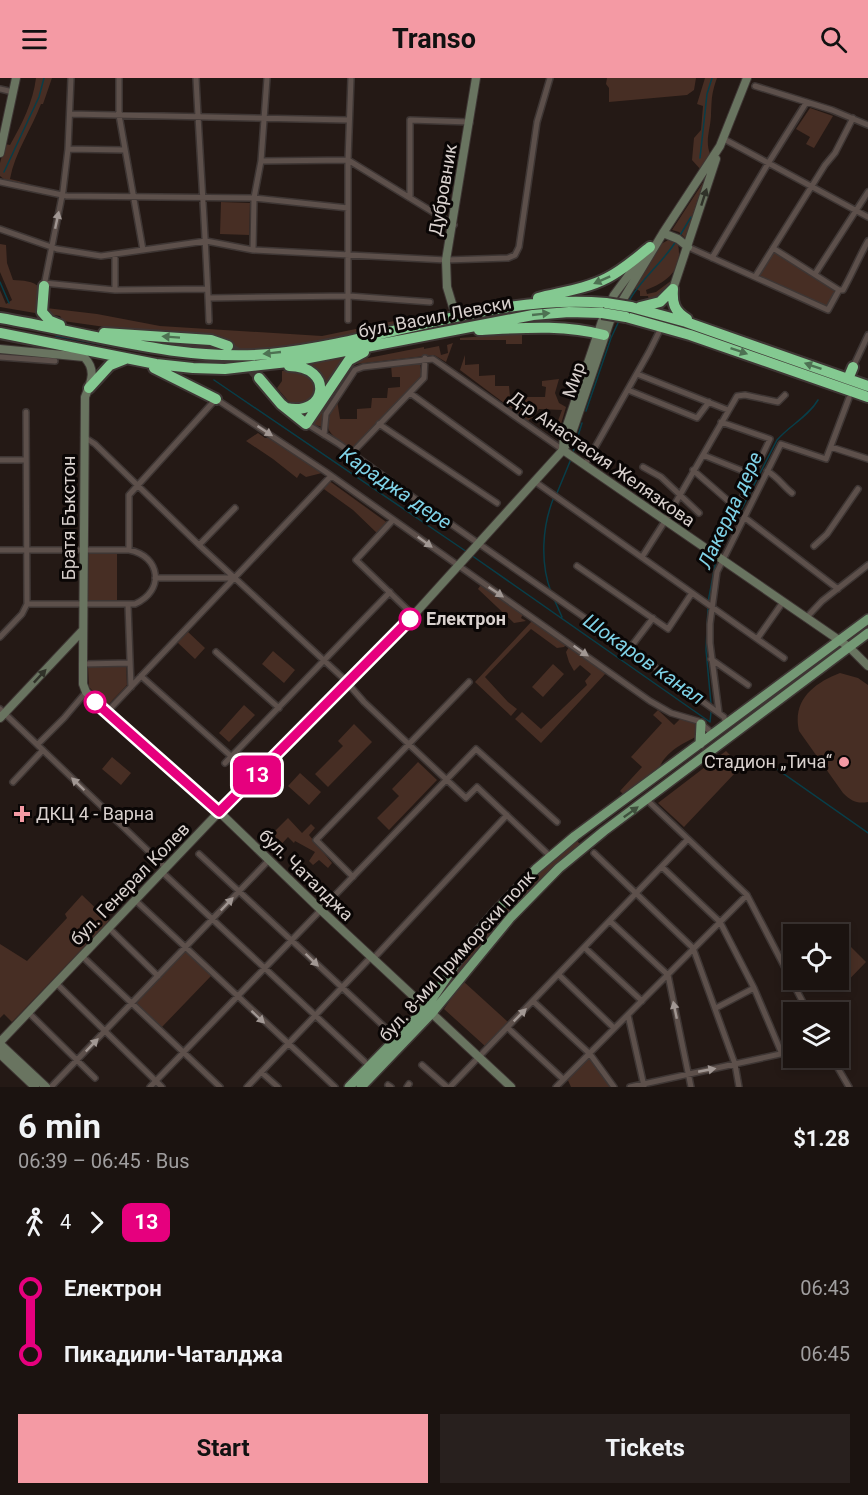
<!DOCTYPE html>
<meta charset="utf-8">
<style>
:root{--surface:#1b1310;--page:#28201e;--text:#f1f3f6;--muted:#a09e9f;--line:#393230;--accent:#f49aa4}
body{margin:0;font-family:Roboto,sans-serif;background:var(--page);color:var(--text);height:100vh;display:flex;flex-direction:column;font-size:22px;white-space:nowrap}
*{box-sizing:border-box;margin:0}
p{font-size:20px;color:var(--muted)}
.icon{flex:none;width:33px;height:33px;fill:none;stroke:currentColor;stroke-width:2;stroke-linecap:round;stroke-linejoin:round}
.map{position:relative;height:1009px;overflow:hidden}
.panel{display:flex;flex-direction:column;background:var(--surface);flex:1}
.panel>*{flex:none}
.badge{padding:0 12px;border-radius:9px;font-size:21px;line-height:39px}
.controls{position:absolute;left:783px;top:846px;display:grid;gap:12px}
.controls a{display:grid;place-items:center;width:66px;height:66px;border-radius:0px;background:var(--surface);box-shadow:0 3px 9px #0003,0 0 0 2px var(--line);font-size:30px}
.map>.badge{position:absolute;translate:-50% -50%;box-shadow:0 0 0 3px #fff}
.legs{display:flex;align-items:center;gap:9px;height:66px;padding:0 18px;font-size:20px}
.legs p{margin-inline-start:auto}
.head{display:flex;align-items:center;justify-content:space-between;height:102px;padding:0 18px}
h1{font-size:33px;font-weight:700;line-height:45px}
.button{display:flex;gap:12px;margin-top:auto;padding:12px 18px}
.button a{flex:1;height:69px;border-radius:0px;background:var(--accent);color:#111;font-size:24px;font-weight:700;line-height:69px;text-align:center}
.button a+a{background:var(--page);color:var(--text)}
ul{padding:0 18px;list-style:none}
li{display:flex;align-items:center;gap:21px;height:66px;font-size:22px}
li i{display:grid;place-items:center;width:9px;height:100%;margin:0 8px;background:currentColor}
li i::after{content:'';width:15px;height:15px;margin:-8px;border:4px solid;border-radius:50%;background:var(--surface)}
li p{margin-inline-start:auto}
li:first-child i{background:linear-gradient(#0000 50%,currentColor 0)}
li:last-child i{background:linear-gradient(currentColor 50%,#0000 0)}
header{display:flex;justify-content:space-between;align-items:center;height:78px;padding:0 18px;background:var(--accent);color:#111;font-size:27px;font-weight:700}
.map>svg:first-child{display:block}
.green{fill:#472e24}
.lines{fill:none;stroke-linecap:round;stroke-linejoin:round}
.stream{stroke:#083e49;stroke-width:1.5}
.highway-tunnel{stroke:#3f3531;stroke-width:10;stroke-dasharray:10 5;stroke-linecap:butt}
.street-casing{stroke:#3e3634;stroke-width:8}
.secondary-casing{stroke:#3e3634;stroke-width:10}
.primary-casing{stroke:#3e3634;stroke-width:12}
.highway-casing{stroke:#3e3634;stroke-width:14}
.street{stroke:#5d504b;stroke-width:5}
.secondary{stroke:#697460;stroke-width:8}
.primary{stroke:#749975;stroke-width:9}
.highway{stroke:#84c991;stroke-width:10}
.highway-bridge-casing{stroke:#3e3634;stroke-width:14;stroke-linecap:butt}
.highway-bridge{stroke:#84c991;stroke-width:10}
.oneway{fill:#303229}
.oneway2{fill:#a19793}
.oneway3{fill:#4d7152}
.oneway4{fill:#3f503d}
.line-1-casing{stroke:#fff;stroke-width:14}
.line-1{stroke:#e6007e;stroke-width:9}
.stop-1-dot{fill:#fff;stroke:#e6007e;stroke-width:3}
.poi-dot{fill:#f49aa4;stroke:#0a0605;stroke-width:2}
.labels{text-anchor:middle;stroke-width:6;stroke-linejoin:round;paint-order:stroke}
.street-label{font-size:18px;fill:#d9d1ce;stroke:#0a0605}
.stop-label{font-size:18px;font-weight:bold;fill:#d9d1ce;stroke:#0a0605;text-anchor:start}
.poi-label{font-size:18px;fill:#d9d1ce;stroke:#0a0605;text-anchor:end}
.water-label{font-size:20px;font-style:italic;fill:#7fd2e7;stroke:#0a0605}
</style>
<header><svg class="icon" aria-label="menu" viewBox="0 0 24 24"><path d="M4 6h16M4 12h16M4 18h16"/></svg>Transo<svg class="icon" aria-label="search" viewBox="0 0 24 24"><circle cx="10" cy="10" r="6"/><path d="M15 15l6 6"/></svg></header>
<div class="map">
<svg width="868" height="1009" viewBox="0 0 868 1009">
<rect width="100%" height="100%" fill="#241915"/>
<path class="green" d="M36 0H52L43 26H41C31 52 15 74 10 101L31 106 5 102 0 98V85L5 66 10 67C22 46 33 24 36 0Z
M607 0H696L694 12 687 17 609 24V10L606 6Z
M705 0H717C711 17 712 21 711 38 710 53 705 62 710 76L701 92 692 82 694 60 701 52 703 28 697 26Z
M810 30 833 38 814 70 806 66 810 59 796 51Z
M706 100 686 161 679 154 672 152Z
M221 124 250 125 249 157 220 156Z
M670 161 678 166C683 191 669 203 646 212L647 216 656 214 676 199C670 213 664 219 649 222L648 218H640V213L634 210 661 166Z
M0 166 6 167 7 185 13 202C23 203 33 202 40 210L38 233 35 235 0 229V212L6 226 12 222 0 194Z
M773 170 839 212 828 232 755 199Z
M46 230 97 236 160 248 322 258 428 236V238C363 254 292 275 224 271 199 270 172 267 147 262V255L63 243 60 238 48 236Z
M522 255V266H506V262H460V260Z
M453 265 446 284 434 277 356 286 347 294 323 335 322 349 312 346V344L353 283 424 269V271L439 268 441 277 448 275 447 267Z
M345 277 346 279 320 318 316 291 308 284Z
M465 277V287L479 286V298L495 297V308H509L510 319H545L546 309 542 308V303L559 301 555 315 559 325 566 329 559 353 555 351 562 332 539 331 533 339 536 342 531 340 528 343 460 292Z
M420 286 422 298 354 370H350C326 353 321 352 337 322L340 341H357V331L371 330 372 320H387L388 310 400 309V299H392L391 287Z
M293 291 309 294 316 309 312 321 296 328 290 325 277 310 282 303V293Z
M258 355 265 360H276L326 394 306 399 300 395 297 400 273 381 246 363Z
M328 402 389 446 379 457 353 432 321 409Z
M88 476H117V523H88Z
M482 505 523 536 521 540 526 543 514 545 478 511Z
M532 543 566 567 564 569 557 570 531 551 485 599 508 624 517 631 511 638 475 604Z
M187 553 205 570 195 581 177 564Z
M569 569 606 595 541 665 515 641 522 634 541 651 587 607 585 603 591 596 580 587 574 593 569 584 566 574Z
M273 573 295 592 284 605 262 586Z
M553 586 564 596 543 619 532 609Z
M88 589H126L127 607 107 628 89 609Z
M840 595 858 600 868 607V724C857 726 851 723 843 715L799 653C792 622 814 605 840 595Z
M244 627 255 637 229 664 219 655Z
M658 632 674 647 680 641 686 640 708 652C692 662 669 669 660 688L623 716 620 713 642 689 631 679 662 645 653 637Z
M354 646 372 664 328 709 315 696 343 668 338 663Z
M726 673 738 685 735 695 684 749 658 725Z
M112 679 131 695 121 707 102 691Z
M418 684 437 702 389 752 377 740 399 718 392 711Z
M300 695 321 714 309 727 288 708Z
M288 740 302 755 311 746 315 750 309 757 332 785 328 790 319 782 313 787 309 783 315 774 295 763 294 765 288 759 276 772 269 766 267 761Z
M576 762 581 767 513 833 467 885 441 920C451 904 459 887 470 872 500 830 538 796 576 762Z
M82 817 109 843 12 944 4 936 0 940V866L27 883 67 840 65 836Z
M839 857 866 884 837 914 823 902H838Z
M185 873 211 898 161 950 135 925Z
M463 903 508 944 485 968 444 931Z
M590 976 614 1009H571L566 998Z"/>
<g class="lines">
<path class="stream" d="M700 80 707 16 712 0
M4 94 39 19 44 0
M679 159 691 139
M0 204 9 225
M628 225C640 201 663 185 676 163
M56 258 149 275
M214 302 467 474
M586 333 611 260 619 243
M573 374 582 345
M557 415 571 381
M719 475 777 362C790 347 808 339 818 322
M471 477 710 644 711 634
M551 514C540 485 542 448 554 419
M554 521 562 539
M708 524 716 482
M708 529 706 572 711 626
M764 682 868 755"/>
<path class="highway-tunnel" d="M228 268 239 276 259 300"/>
<defs>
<path id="street" d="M119 0V37L143 172
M196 0C200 81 206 162 209 243
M755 8 832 32 868 47
M0 11 13 14
M70 36 348 42
M724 61 868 139
M68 71 125 72
M261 83 348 82 454 147
M0 104 67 118 254 120 348 130
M410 120V42L470 44
M0 151 57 171 101 178 206 163 253 172 446 182 508 180 515 177 519 169 537 44 550 0
M688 169 828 232 839 212H843C852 196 859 179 868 163
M773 170 839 212
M253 172 254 120 261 83 267 0
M115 177V212
M712 180 769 84 806 25
M815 196 868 114
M755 199 825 87 835 75 853 40
M44 205 115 212 207 211
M44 208 63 113 68 71 71 0
M208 220 349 218 430 224
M348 242V82L351 0
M0 279 55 283
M853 289 868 257
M637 296 728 332
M628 312 697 340 709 324
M410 315 519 394
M721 344 770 361 739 426
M307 346 339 366C466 459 597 546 724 639L726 646
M379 346 497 425
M324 357 326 336 355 292 363 289 433 281 563 372
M84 359 95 366 199 467 343 600 364 624 466 720 477 709 551 779
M831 369 868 381
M352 375 424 300 425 280
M703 377 753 397
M0 382H26
M585 387 649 274 659 254
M643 389 661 399 699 435
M693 392 733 427
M767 393C778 399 783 408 792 415
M534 403 784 580
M744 439 838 511
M393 442 356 482 413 537
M199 467 235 430
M814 468 827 456 858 411
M0 472H129C161 478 165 513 135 526H27
M129 472V417L216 321 326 394 650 623 671 635 698 643 713 656
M642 479 665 443 737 318 745 317 778 324 785 317
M577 488 668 551 692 515
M155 500H235
M128 527 131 609
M806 540 822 523 868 487
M0 559 22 536 27 526 26 334
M757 561 783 524
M630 570 653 540
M216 574 279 630
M711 581 748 607
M83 586 130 585
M141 598 232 679
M0 631 166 790
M107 634 331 398
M719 635 710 565V546L717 494 781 366 826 381 849 320
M38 666 64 640 86 614
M225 685 390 514
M13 704 43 672
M647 722 747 817 808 934
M594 775 693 870 735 986 739 1009
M199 776 392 956
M662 789 720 844 754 910 782 976
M162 794 365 984
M353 799 316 762 469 604
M135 822 335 1009
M611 844 668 897 691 1009
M109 850 158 898
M585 870 642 923
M82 878 220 1009
M373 881 507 737
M559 897 614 950
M56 905 162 1009
M534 924 590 976 614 1009
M716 930 754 910
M28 934 95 1000
M628 937 644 1008
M508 950 563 1001
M832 980 849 1009
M422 987 447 1009
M261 994 278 1009
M388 1007 391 1009
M51 1009 269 782
M150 1009 476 671 557 744
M247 1009 371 879
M407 1009 409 1006
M450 1009 688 761
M556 1009 747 817
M630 1009 794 973"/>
<path id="secondary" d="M0 75 16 0
M663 155 678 161 688 169
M673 211 716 81
M453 229 447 209 446 182 476 0
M0 271 84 279C97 292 91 304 85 319L83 586V606L86 614 210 725 323 834 511 1009
M563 371 564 356 602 243 614 217 642 179
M563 372 849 569 868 588
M0 640 83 552
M0 964 219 734 410 541 563 372 571 358 610 243 663 155 720 68 747 0
M0 966 46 1009
M0 976 35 1009"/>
<path id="primary" d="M700 666 701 646
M349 1009 426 930 476 856 496 833 536 791 575 758 868 541
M361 1009 432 935 511 839 559 790 604 753 868 555"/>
<path id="highway" d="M44 208 42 234 50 243 60 247
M673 211C672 225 674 233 687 241
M538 220C561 214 586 211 607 200 623 192 636 180 650 169
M631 229 686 244 868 308
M640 229 660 224 673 211
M626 239 690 257 868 319
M0 240C89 255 179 284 270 276 382 265 493 215 606 225
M479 252C521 250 563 246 604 257
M0 255 156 286 193 290 225 291 288 284 533 237 569 234 602 235
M104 255 211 262 228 268
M154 290 216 321
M259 300 281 326 306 346 349 282 364 274
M848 301 853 289
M89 310 110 287 125 281
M286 330C328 339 334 288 289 288"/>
</defs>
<use href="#street" class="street-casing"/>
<use href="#secondary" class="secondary-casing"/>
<use href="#primary" class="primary-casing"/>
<use href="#highway" class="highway-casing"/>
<use href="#street" class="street"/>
<use href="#secondary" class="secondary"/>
<use href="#primary" class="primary"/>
<use href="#highway" class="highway"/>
<defs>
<path id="highway-bridge" d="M606 225 631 229
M602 235 626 239"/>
</defs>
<use href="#highway-bridge" class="highway-bridge-casing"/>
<use href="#highway-bridge" class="highway-bridge"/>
</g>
<defs><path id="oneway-solid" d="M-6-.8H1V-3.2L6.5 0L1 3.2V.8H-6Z" transform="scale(1.5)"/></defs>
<g class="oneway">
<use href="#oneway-solid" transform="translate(704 119) rotate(-72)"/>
<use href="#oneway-solid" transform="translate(40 598) rotate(-47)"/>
</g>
<g class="oneway2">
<use href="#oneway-solid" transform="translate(57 142) rotate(-78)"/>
<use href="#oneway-solid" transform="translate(265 353) rotate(33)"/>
<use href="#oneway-solid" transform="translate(425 464) rotate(36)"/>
<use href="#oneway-solid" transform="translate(496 514) rotate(34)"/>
<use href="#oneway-solid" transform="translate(581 573) rotate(35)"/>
<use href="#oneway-solid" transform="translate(78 706) rotate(-136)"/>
<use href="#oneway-solid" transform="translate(227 826) rotate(-46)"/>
<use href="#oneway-solid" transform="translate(312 882) rotate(44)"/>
<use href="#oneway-solid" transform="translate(675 932) rotate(-102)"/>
<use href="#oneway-solid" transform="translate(520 937) rotate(-45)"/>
<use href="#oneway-solid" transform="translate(258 939) rotate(43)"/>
<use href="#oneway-solid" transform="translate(92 967) rotate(-46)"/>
<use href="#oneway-solid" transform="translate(707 992) rotate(-11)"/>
</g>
<g class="oneway3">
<use href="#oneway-solid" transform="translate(602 202) rotate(156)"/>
<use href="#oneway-solid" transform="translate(541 236) rotate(-6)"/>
<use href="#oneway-solid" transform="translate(171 259) rotate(-176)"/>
<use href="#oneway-solid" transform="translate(739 273) rotate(19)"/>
<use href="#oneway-solid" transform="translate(272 275) rotate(174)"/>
<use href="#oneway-solid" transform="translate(813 288) rotate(-161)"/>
</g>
<use class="oneway4" href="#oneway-solid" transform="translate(631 734) rotate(-36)"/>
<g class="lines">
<defs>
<path id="line-1" d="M95 624 219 734 410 541"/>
</defs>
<use href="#line-1" class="line-1-casing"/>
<use href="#line-1" class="line-1"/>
</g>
<g class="stop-1-dot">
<circle cx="410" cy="541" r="10"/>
<circle cx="95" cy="624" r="10"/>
</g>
<g class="poi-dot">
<circle cx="844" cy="684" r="6"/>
<path d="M19 727h6v6h6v6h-6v6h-6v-6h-6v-6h6z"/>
</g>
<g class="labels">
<g class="street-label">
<text transform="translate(443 112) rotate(-80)" y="6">Дубровник</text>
<text transform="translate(435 239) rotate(-11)" y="6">бул. Васил Левски</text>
<text transform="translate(574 302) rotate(-72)" y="6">Мир</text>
<text transform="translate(602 381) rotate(35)" y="6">Д-р Анастасия Желязкова</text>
<text transform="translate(69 440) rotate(-90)" y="6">Братя Бъкстон</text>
<text transform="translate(306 797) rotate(44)" y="6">бул. Чаталджа</text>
<text transform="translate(130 806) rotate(-46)" y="6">бул. Генерал Колев</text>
<text transform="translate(457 878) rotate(-48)" y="6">бул. 8-ми Приморски полк</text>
</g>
<g class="stop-label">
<text x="426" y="547">Електрон</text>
</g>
<g class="poi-label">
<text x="832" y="690">Стадион „Тича“</text>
<text x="36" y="742" text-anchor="start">ДКЦ 4 - Варна</text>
</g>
<g class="water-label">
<text transform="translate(396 410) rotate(34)" y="7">Караджа дере</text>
<text transform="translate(730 432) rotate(-65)" y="7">Лакерда дере</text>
<text transform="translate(644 581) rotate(35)" y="7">Шокаров канал</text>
</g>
</g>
</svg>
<div class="controls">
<a><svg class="icon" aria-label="locate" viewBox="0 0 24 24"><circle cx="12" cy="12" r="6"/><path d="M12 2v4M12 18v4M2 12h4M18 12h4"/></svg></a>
<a><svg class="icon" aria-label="layers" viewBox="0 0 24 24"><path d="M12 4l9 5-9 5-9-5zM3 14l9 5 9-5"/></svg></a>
</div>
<b class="badge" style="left:257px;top:697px;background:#e6007e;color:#fff">13</b>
</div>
<section class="panel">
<div class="head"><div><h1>6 min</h1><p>06:39 – 06:45 · Bus</p></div><b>$1.28</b></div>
<div class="legs"><svg class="icon" aria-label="walk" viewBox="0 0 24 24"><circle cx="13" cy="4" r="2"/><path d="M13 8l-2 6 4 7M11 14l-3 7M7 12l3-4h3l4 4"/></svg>4<svg class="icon" aria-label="forward" viewBox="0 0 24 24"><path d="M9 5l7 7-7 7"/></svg><b class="badge" style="background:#e6007e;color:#fff">13</b></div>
<ul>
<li><i style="color:#e6007e"></i><b>Електрон</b><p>06:43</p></li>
<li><i style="color:#e6007e"></i><b>Пикадили-Чаталджа</b><p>06:45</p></li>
</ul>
<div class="button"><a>Start</a><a>Tickets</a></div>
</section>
